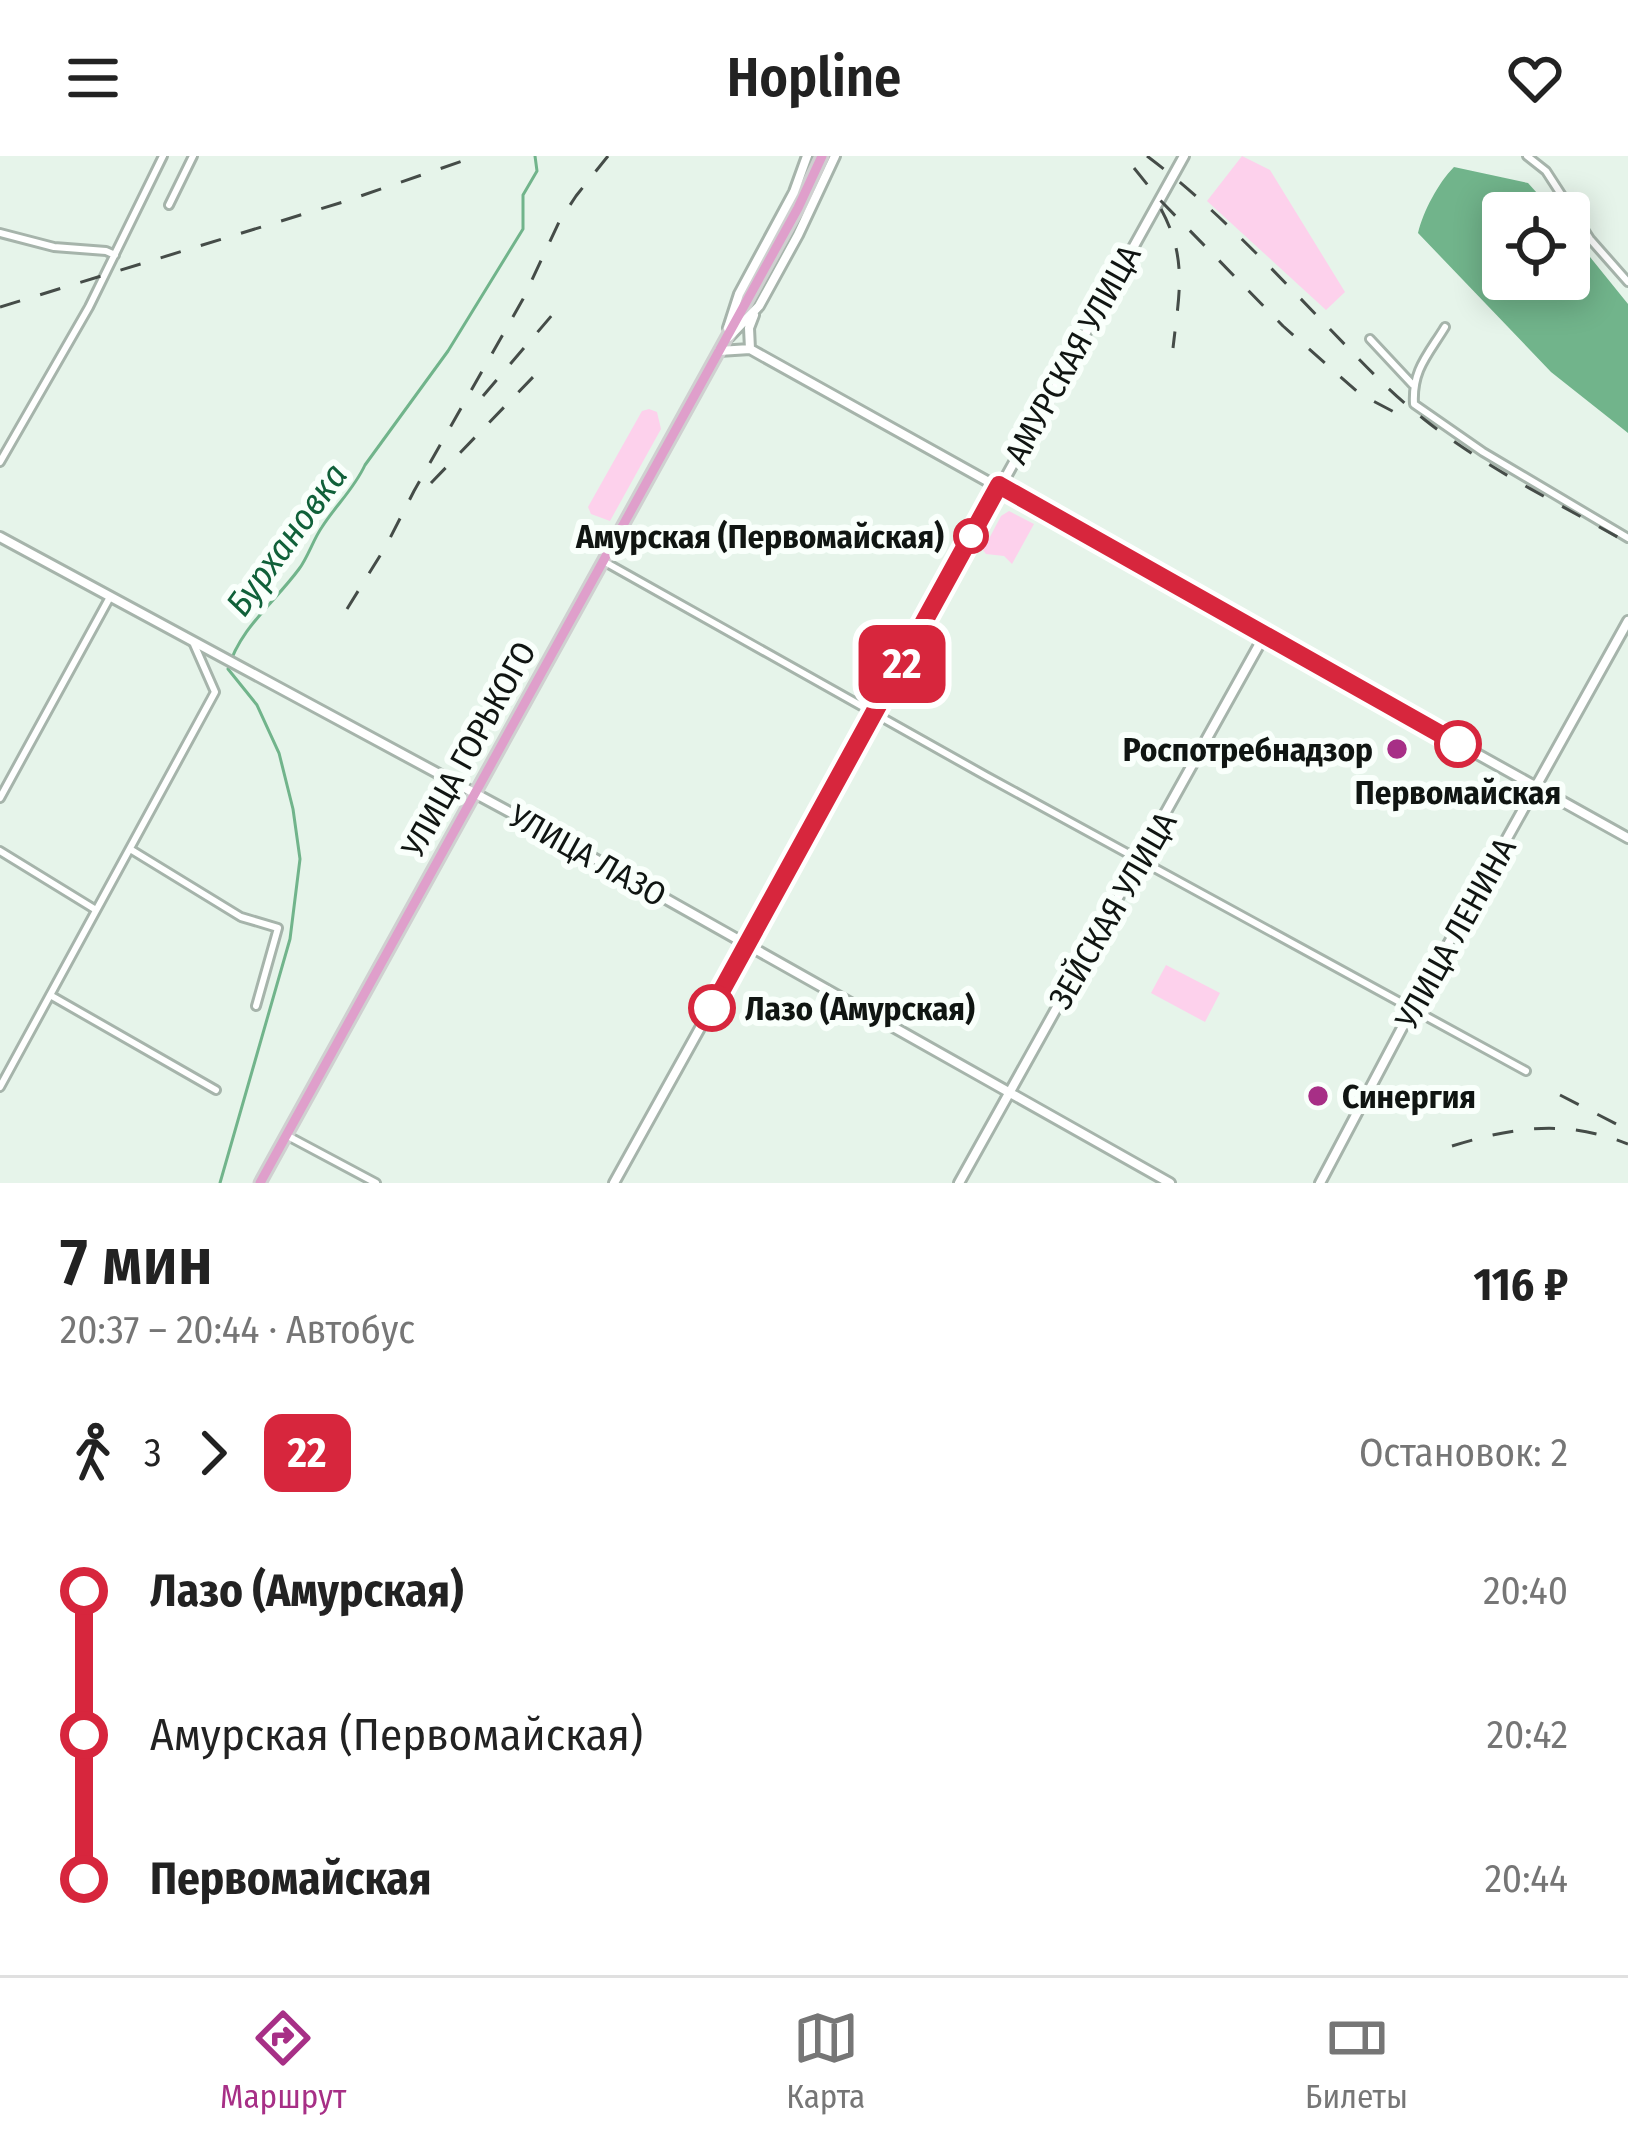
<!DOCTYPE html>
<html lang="ru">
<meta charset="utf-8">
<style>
:root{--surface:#fff;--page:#f2f2f2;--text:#222;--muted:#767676;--line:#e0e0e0;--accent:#a72f86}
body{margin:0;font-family:"Fira Sans Condensed",sans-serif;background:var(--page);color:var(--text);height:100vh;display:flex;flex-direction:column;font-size:45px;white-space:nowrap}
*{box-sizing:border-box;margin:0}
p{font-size:39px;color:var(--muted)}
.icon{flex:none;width:66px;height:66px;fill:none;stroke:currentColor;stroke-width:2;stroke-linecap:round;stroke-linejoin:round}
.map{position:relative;height:1027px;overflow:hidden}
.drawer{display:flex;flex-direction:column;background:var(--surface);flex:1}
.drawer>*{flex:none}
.badge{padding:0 24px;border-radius:18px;font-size:42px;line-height:78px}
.tools{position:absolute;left:1482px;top:36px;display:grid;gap:24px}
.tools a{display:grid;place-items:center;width:108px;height:108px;border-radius:12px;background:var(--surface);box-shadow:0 6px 30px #0003;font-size:60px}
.map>.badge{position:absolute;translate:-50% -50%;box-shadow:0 0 0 6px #fff}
.legs{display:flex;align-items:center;gap:18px;height:132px;padding:0 60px;font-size:39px}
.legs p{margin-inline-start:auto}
.head{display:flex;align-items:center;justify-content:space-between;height:204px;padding:0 60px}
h1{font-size:66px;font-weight:600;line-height:90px}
ul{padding:0 60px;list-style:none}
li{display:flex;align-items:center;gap:42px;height:144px;font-size:45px}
li i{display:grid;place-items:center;width:18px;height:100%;margin:0 15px;background:currentColor}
li i::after{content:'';width:30px;height:30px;margin:-15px;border:9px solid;border-radius:50%;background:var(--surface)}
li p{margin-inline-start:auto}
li:first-child i{background:linear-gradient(#0000 50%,currentColor 0)}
li:last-child i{background:linear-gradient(currentColor 50%,#0000 0)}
header{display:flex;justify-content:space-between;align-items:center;height:156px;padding:0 60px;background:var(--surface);font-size:54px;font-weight:600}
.dock{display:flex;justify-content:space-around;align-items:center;height:168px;border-top:3px solid var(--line);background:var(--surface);font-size:33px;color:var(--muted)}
.dock a{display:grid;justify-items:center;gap:6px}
.dock .on{color:var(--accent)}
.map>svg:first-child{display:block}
.green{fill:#fdd1ec}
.water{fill:#71b48b}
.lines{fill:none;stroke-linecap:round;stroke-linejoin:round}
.stream{stroke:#71b48b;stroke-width:3}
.street-casing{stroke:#a6b4ab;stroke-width:12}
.secondary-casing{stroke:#a6b4ab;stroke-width:14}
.primary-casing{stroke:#cfd0d0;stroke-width:15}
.street{stroke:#fff;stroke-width:6}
.secondary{stroke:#fff;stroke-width:8}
.primary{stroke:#df9fcb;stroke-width:9}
.rail{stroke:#454c48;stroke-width:3;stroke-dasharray:21 21;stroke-linecap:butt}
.line-1-casing{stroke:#fff;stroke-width:27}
.line-1{stroke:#d7263d;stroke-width:18}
.stop-1-dot{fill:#fff;stroke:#d7263d;stroke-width:6}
.poi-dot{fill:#a72f86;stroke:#f9fffb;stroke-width:4.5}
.labels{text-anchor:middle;stroke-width:12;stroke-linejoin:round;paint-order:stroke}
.street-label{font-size:33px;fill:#101512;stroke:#f9fffb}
.stop-label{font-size:33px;font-weight:bold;fill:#101512;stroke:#f9fffb;text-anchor:end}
.poi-label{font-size:33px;font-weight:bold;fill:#101512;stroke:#f9fffb;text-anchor:end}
.water-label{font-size:36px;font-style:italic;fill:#106039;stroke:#f9fffb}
</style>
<header><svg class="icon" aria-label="menu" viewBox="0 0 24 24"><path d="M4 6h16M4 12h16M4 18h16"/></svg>Hopline<svg class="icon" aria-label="heart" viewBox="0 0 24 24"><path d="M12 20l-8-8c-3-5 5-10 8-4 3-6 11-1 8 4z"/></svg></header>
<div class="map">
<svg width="1628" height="1027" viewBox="0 0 1628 1027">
<rect width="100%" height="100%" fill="#e6f4ea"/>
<path class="green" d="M1242 0 1270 14 1345 136 1326 154 1207 45Z
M649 253 657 256 661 273 610 365 591 358 588 351 642 255Z
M1009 355 1034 368 1012 408 1004 400 986 398 983 394 1001 360Z
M1166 809 1220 837 1205 866 1151 837Z"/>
<path class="water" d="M1454 11 1528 27 1555 57H1503V123H1569V75L1628 148V277L1551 216 1418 77C1423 56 1438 27 1454 11Z"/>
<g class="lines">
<path class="stream" d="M220 1027 290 783 300 703 293 653 279 597 257 549 228 513C240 472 274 447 299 413 308 401 313 384 322 371 336 349 354 333 365 309L448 195 523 73V39L537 15 535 0"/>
<defs>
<path id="street" d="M1527 0 1546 15 1590 83 1628 126
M169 49 193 0
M0 77 54 91 106 95 115 99
M1445 171C1428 199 1412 214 1414 248L1483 296 1628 382
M1370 183 1413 229
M0 306 89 151 163 0
M605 406 986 620 1526 915
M0 642 110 441
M130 693 241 761 278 772 256 850
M0 695 96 754
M50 839 216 934
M0 931 215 536 193 486
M286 979 376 1027"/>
<path id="secondary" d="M728 172 739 138 794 36 807 0
M729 181 759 150 798 79 835 0
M750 193 749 172 754 159
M719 195 750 193 1628 682
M0 381 565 686 1170 1027
M614 1027 1184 0
M959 1027 1264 480
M1320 1027 1412 853 1628 465"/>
<path id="primary" d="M260 1027 798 52 822 0"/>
</defs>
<use href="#street" class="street-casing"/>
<use href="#secondary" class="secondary-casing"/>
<use href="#primary" class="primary-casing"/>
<use href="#street" class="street"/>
<use href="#secondary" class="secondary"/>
<use href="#primary" class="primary"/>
<path class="rail" d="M1147 0C1212 49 1270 111 1326 169 1358 202 1389 236 1425 264 1487 313 1560 348 1628 387
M1134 12 1159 43 1283 170 1360 238 1411 265
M1161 53C1188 103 1179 138 1173 192
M0 151 343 46 477 0
M483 240 553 158
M431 327 534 220
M347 453 386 390 414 335 523 143 559 66 576 40 608 0
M1560 939 1628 974
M1452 990C1514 971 1565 963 1628 988"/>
</g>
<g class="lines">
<defs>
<path id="line-1" d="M712 852 999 329 1458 588"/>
</defs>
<use href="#line-1" class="line-1-casing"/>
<use href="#line-1" class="line-1"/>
</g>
<g class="stop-1-dot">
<circle cx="971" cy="380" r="15"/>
<circle cx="1458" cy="588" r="21"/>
<circle cx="712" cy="852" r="21"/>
</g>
<g class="poi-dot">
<circle cx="1397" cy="593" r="12"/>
<circle cx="1318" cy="940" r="12"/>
</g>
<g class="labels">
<g class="street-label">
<text transform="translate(1072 198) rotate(-61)" y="12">АМУРСКАЯ УЛИЦА</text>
<text transform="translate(468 593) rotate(-61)" y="12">УЛИЦА ГОРЬКОГО</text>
<text transform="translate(588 699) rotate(29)" y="12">УЛИЦА ЛАЗО</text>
<text transform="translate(1112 754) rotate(-60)" y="12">ЗЕЙСКАЯ УЛИЦА</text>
<text transform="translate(1455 777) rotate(-61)" y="12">УЛИЦА ЛЕНИНА</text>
</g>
<g class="stop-label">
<text x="944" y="392">Амурская (Первомайская)</text>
<text x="1458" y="648" text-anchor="middle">Первомайская</text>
<text x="745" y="864" text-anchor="start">Лазо (Амурская)</text>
</g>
<g class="poi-label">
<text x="1373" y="605">Роспотребнадзор</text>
<text x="1342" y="952" text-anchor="start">Синергия</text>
</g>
<g class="water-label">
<text transform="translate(286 383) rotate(-54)" y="13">Бурхановка</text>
</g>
</g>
</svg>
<div class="tools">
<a><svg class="icon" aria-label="locate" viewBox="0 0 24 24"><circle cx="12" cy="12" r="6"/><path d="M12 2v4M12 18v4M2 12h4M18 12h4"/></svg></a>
</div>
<b class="badge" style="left:902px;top:508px;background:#d7263d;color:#fff">22</b>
</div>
<section class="drawer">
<div class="head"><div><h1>7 мин</h1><p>20:37 – 20:44 · Автобус</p></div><b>116 ₽</b></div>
<div class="legs"><svg class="icon" aria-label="walk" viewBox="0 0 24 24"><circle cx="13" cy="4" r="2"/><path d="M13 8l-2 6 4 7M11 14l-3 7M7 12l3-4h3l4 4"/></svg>3<svg class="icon" aria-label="forward" viewBox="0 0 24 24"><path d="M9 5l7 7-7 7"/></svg><b class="badge" style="background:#d7263d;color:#fff">22</b><p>Остановок: 2</p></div>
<ul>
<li><i style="color:#d7263d"></i><b>Лазо (Амурская)</b><p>20:40</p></li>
<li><i style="color:#d7263d"></i><span>Амурская (Первомайская)</span><p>20:42</p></li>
<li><i style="color:#d7263d"></i><b>Первомайская</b><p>20:44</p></li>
</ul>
</section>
<nav class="dock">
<a class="on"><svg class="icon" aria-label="directions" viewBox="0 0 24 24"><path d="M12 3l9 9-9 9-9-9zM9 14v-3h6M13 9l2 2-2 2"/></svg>Маршрут</a>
<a><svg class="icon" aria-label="map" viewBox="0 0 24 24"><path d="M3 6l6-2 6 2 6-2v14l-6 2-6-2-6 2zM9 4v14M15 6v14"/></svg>Карта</a>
<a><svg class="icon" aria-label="tickets" viewBox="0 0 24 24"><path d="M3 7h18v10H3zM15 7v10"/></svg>Билеты</a>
</nav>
